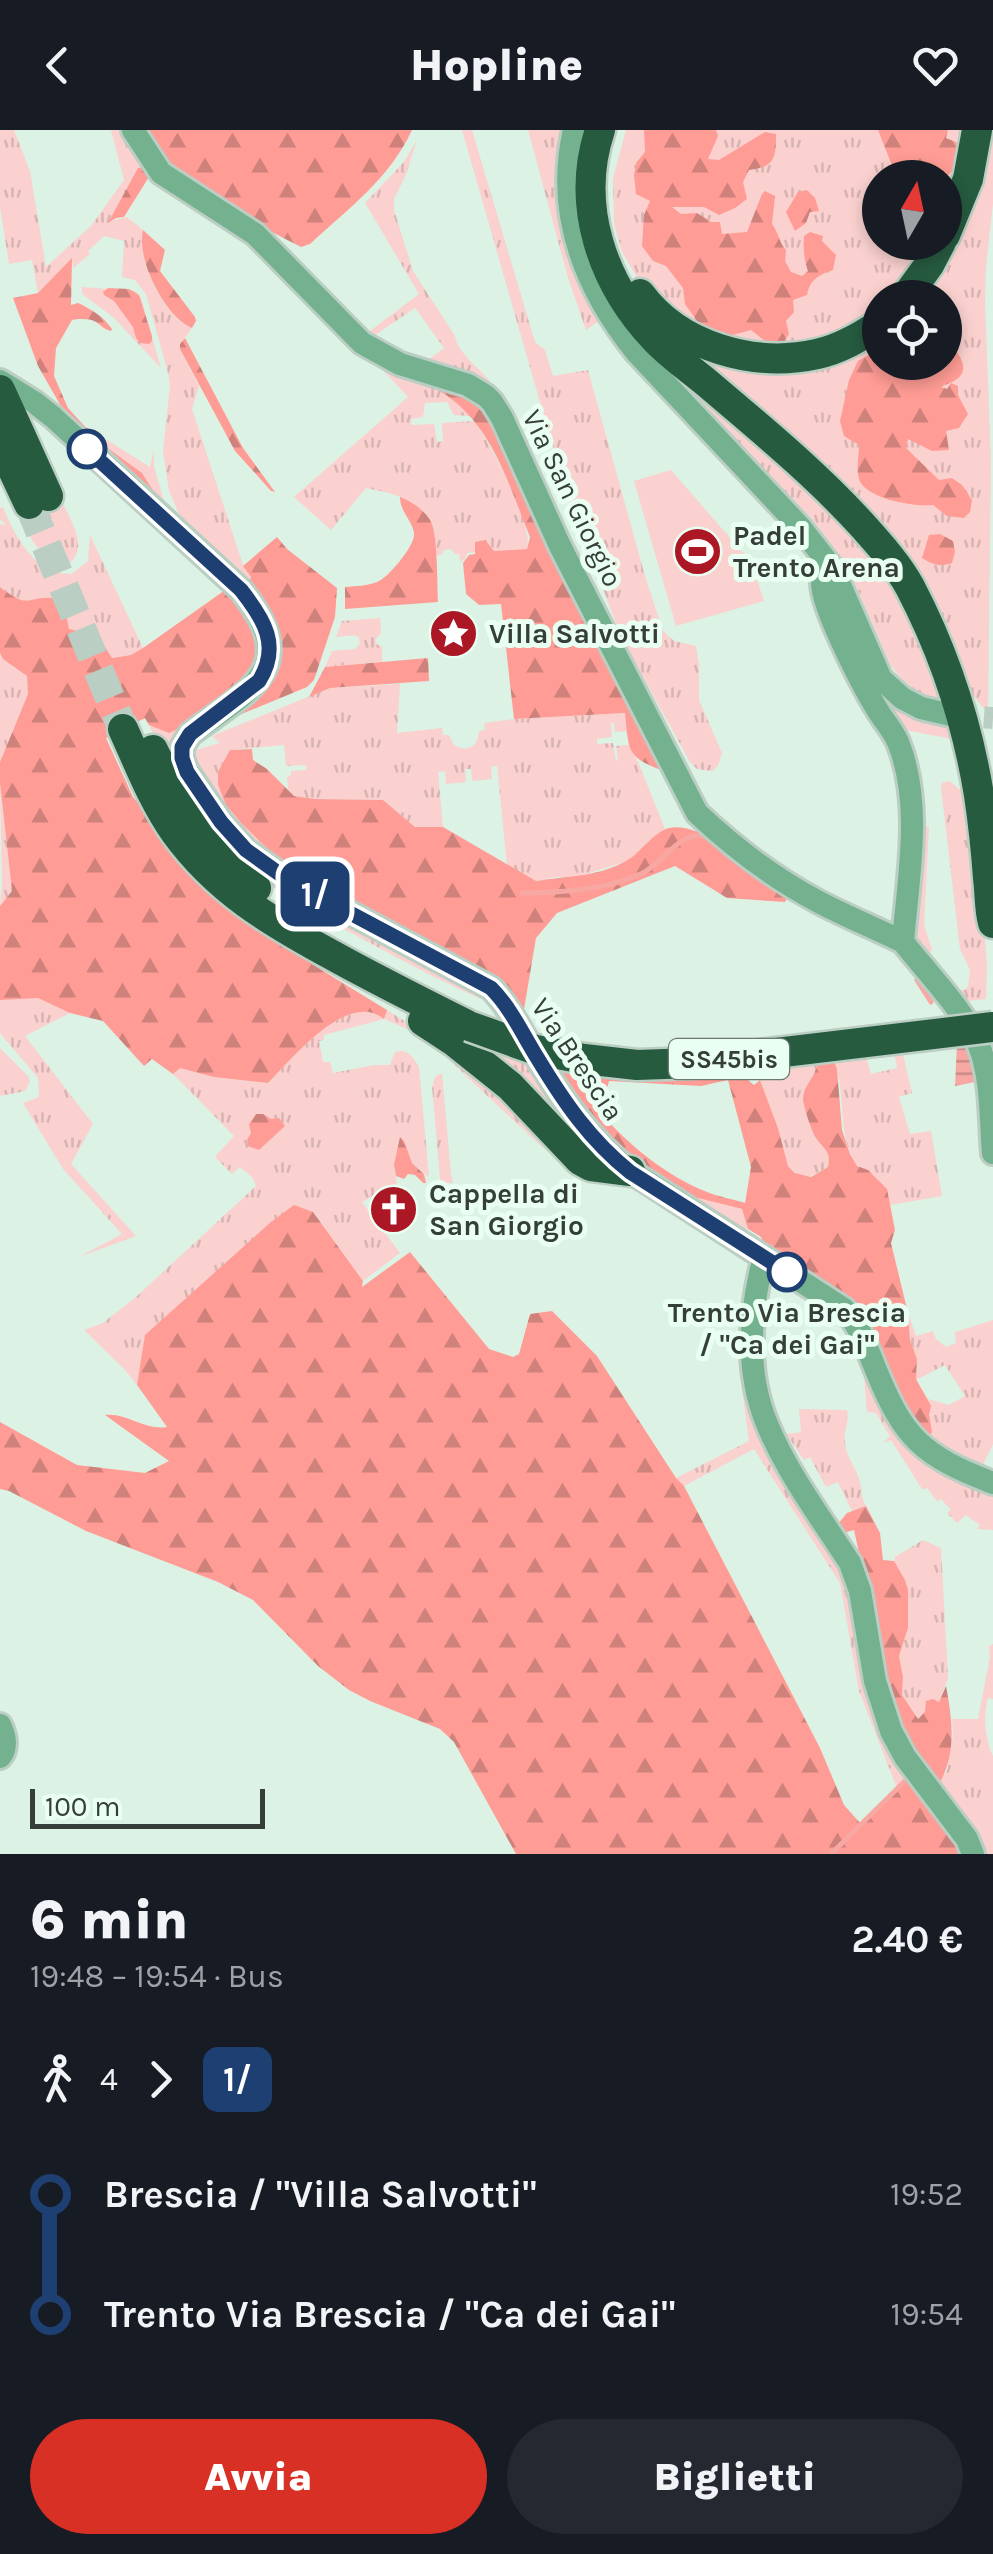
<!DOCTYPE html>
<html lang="it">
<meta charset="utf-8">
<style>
:root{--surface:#171b24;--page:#242831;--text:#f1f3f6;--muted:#9ea1a6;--accent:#d93025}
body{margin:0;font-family:Karla,sans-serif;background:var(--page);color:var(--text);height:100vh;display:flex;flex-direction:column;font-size:38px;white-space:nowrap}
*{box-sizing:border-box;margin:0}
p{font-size:32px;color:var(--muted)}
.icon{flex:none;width:55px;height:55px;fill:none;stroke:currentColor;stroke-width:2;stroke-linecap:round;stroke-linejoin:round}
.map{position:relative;height:1724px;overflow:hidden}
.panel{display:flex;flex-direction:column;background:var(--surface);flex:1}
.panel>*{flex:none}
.badge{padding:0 20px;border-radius:15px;font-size:35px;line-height:65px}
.needle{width:65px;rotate:9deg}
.controls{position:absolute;left:862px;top:30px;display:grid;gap:20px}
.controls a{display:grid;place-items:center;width:100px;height:100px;border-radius:50%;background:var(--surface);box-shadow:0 5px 15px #0003;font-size:50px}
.scale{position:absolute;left:30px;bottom:25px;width:235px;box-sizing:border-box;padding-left:10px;border:5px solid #363e39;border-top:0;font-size:28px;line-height:35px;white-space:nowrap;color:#363e39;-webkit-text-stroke:8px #e9fff2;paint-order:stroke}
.map>.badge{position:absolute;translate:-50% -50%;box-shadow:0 0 0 5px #fff}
.legs{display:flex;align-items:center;gap:15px;height:110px;padding:0 30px;font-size:32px}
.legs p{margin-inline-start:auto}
.headline{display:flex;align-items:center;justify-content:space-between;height:170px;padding:0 30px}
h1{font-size:55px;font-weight:800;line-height:75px}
.button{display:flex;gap:20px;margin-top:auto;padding:20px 30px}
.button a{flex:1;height:115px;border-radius:60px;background:var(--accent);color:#fff;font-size:40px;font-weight:800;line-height:115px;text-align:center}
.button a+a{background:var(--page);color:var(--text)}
ul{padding:0 30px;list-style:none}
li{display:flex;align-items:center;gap:35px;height:120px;font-size:38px}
li i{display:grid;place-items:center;width:15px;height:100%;margin:0 12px;background:currentColor}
li i::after{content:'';width:25px;height:25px;margin:-12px;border:8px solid;border-radius:50%;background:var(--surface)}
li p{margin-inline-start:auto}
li:first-child i{background:linear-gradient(#0000 50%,currentColor 0)}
li:last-child i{background:linear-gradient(currentColor 50%,#0000 0)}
header{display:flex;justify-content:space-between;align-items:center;height:130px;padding:0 30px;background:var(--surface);font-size:45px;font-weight:800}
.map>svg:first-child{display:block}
.grass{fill:url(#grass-tufts);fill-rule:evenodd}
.forest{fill:url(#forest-firs);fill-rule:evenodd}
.pitch{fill:#fad1ce}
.water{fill:url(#water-rules)}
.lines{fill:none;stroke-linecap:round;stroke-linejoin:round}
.stream{stroke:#f8a8a2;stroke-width:5}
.minor-tunnel{stroke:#bbcec3;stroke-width:22;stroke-dasharray:22 11;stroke-linecap:butt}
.highway-tunnel{stroke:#bbcec3;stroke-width:30;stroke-dasharray:30 15;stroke-linecap:butt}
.minor-casing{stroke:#bbcec3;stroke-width:28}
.highway-casing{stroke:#bbcec3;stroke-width:35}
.minor{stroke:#74b18f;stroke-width:22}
.highway{stroke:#265b40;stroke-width:30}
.highway-bridge-casing{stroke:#bbcec3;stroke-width:35;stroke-linecap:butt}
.highway-bridge{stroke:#265b40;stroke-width:30}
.line-1-casing{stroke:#fff;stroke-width:22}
.line-1{stroke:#1d3f72;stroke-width:15}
.stop-1-dot{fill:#fff;stroke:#1d3f72;stroke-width:5}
.labels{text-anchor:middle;stroke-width:10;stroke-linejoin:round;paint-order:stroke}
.shield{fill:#e9fff2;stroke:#6c7870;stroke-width:2.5}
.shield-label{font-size:25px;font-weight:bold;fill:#363e39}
.street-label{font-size:28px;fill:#363e39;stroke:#e9fff2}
.poi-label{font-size:28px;font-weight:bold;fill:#363e39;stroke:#e9fff2;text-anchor:start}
.stop-label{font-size:28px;font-weight:bold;fill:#363e39;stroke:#e9fff2}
</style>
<header><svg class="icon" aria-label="back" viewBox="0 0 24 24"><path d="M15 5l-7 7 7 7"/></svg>Hopline<svg class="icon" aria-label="heart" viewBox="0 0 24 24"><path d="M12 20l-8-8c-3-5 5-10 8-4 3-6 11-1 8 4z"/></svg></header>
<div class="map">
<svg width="993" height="1724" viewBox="0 0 993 1724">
<defs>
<pattern id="grass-tufts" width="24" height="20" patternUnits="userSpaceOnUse" patternTransform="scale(2.5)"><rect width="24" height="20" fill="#fad1ce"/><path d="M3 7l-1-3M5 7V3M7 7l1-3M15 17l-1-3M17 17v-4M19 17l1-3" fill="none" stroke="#d7b4b2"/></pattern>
<pattern id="forest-firs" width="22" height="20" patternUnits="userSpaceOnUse" patternTransform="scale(2.5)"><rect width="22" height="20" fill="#ff9c95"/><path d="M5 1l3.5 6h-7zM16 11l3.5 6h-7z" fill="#cf817b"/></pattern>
<pattern id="water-rules" width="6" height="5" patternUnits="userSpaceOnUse" patternTransform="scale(2.5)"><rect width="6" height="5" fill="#f8a8a2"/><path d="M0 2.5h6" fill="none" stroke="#ca8a85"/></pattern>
</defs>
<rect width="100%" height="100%" fill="#dcf2e5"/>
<path class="grass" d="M0 0H14L30 41 46 137 91 96 124 50 111 0H127L152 42 111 91 127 87 143 100C136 130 163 186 192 198L180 214V219L199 256 192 279 243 435 251 447 248 456 187 402 169 361 163 321 170 256 168 243 146 164 135 150 122 147 124 111 104 106 88 121 90 124 73 138 72 130 38 163 32 130 9 134 0 77Z
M462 0H472L535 212 545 220 553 246 588 240 645 446 663 501 674 511 696 516 699 534V570L722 623 718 636 712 641 697 639 690 632 621 507 605 464 583 422Z
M528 0H566L602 189 586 200 569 151Z
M626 0H970L945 86V48H880V112L933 113 896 167 880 168V184L823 217 725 215 642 156 622 122 614 94 613 48Z
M983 0H993V73L986 137 985 171 991 332 988 583 956 546 931 486 652 184 728 227 880 203V232H945V168L917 167Z
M417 10 405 47 394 69V80L413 141 455 206C458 227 488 242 498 264L424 233 444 218 415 178 368 210 362 207 419 164 365 73 404 32Z
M595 122 875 418 952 575C925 569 906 557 890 534L848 438 835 419 811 388 650 220Z
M82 157 135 161 141 168 161 238 113 187 82 164Z
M366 222C394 236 452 261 470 286L454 285 447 272 425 273 423 287 411 289V295L434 294 437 312 443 311 442 293 474 291C490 313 534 394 527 419L494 421 475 412V422L467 423 465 429 460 432 459 424H455L451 419 444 420 441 425 435 426 433 403 400 367 389 363 366 358 331 400 294 367 408 267Z
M83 295 150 337 154 321V337L168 384 142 343 98 311Z
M57 362C63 375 78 400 78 413 79 420 75 431 68 433 45 442 23 395 16 380Z
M3 377C15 407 35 445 72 444L88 431 90 405 143 518 131 525 111 528 69 500 66 483 46 467C23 476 18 471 0 457V394L6 395 0 389V378Z
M380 488 381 503 375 510 378 515 382 517V532L325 537 332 521 355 519 360 514 359 508 355 505 336 507 342 491Z
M0 523 3 529 28 546V564L0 632Z
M867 531 949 594 962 611 900 599 893 591Z
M400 554 397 603 442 598 443 605H449L454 615C467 623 478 617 479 601L485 600 484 593 514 589 626 583 627 601 615 602 614 593H611L612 607 597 609V614L613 613 616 631 618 629 616 616 629 615 638 632 665 699 628 731 573 748 556 747 536 751 507 735 497 636 491 637 492 649 472 651 471 639H465L466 652 446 654 445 641 438 642 443 697H415L383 670 315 669 294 666 288 660 287 647 291 646V641L306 640V635L286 636 284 615 230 620 218 655C233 690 261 712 287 738 278 732 268 727 260 720 240 704 190 645 196 620L220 613 212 606 330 558Z
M190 594C162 619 173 632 190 659 205 683 221 706 242 726 270 752 305 769 338 787 381 810 424 833 467 856L488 872C444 853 401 830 359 807 312 782 263 758 226 718 193 681 171 639 149 595L169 602Z
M949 651 973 670 987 834 986 869 967 871 956 860H964L968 857 970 840 960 819 941 658 942 653Z
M0 653 12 761 0 776 2 753Z
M918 696 929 697 924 795 932 819 927 832 913 805Z
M38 867 70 883 25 906 93 994 71 1034 136 1106 79 1127 122 1104 63 1039 23 973 39 967 38 948 0 903V870Z
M387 880 463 928 566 1035 541 1016 431 913 405 898 384 889 324 905V910L319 911 323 932H330L333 943 374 935H390L395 922C407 918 414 928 419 937L429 1047 411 1032 404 1011 394 1035 397 1053 362 1072 400 1123 363 1151 313 1082 146 1205 137 1255 124 1239 84 1200 103 1193 136 1167 256 1056 253 1048 240 1037 232 1044 215 1027 234 1006 173 944 179 937 214 947 268 953C292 929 347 860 384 888Z
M465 905 530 927 596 1023Z
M0 918 28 946 30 951 25 961 0 966Z
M902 920 912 963 899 967 910 1004 931 1001 942 1066 890 1075C886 1057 876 1043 857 1036 835 1001 848 964 833 928L865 923 871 944 897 938 894 921Z
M817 930C818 946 804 953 803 969 803 975 812 1003 816 1008 824 1020 830 1020 828 1037 810 1047 804 1052 788 1036L778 998 760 950 787 934Z
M442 943 451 1044 453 1053H441L440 1048 432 957 435 947Z
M682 1064 742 1079 748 1099 745 1105Z
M908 1183 916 1206 933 1201 936 1209 946 1217 956 1213 955 1202 993 1190V1314L982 1337 941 1317 925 1306 898 1252 917 1242V1229L910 1210ZM945 1235 965 1266 949 1275 928 1269 916 1250Z
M745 1187 754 1265 845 1435 908 1648 897 1658 859 1561 840 1453 754 1319 684 1356 676 1348 749 1311 738 1230Z
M853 1199 882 1271 993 1360V1400L977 1399 980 1395 966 1385 957 1393 947 1383 951 1380 941 1369 937 1371 927 1358 923 1360 920 1356 891 1310 883 1313 890 1306 876 1283 867 1282 864 1248 853 1218Z
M799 1279 847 1280C850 1292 843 1301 845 1313 846 1327 857 1339 860 1352 862 1362 861 1368 866 1376L852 1381 838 1352 826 1357 810 1327 804 1330 786 1304 801 1302Z
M923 1410 941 1418 948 1548 939 1572 918 1589 902 1565 903 1547 899 1526 908 1498V1460L905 1450 894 1432 895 1427Z
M993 1514V1569L988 1568C983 1584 985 1611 993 1626V1724H979L935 1654 947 1641 953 1605 952 1589H978L990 1527 989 1516Z"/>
<path class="forest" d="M145 0H412C390 48 348 79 310 114L301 117 266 99 257 101 171 44Z
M644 0H716L718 6 708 29 719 30 765 2 776 4C776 28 775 37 749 40L743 52 747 69 735 78 719 85 704 77H672L681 84 697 83 711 92H720L722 104 747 102 762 64 765 61 775 66 772 94C779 103 779 113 786 120L785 131 791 142 802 146 808 141C804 130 803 118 804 106L810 102 823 106 822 111 836 125 833 140C819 145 810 149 807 165L793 170 794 182 786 191 789 204 782 215H770L751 200 729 206 712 204 702 198 685 174 683 158 666 136 653 131 642 116 644 85 650 71 636 64 634 45 636 33 645 22Z
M878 0H948L946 8 956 12 960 19 958 42H951L947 47 950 55 945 74V48L900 47 891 33Z
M146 37 152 42 124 87 116 88 108 93 138 38Z
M807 60 815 68 819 81 810 82 806 93 795 101 786 82 798 62Z
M143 100 165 120 160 141 195 187 196 191 192 198C164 186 136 129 143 100Z
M72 128 71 175 78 173C91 179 104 187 112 199L111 201C103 199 102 196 96 192 89 188 79 189 72 190L56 218 54 246 68 278 98 311 142 343 168 384 66 285 38 236 13 168 38 163Z
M108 158 129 159 139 165 152 206V211L149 214 140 213 136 208 133 197 114 171 104 165 103 162Z
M185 208 243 318 275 362 271 361 235 321 180 219V214Z
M949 213C958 222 971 238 957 249 952 253 946 254 941 257L947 259 951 253 958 256V265L968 284 959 298 946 301 949 320 932 321 908 309 906 318 939 350 952 348 962 355 972 370 970 382 964 388 947 386 933 375C915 377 865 369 859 349 856 339 859 325 859 315L844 306 840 291 849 250 858 231 872 223H880V232H945V216Z
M428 250 444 252 487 278 666 642C627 627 629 624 625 583L514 589 501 474 479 475 466 464 463 433 469 425 475 424V412L485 410 494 421 527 419 530 407C506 348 488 280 424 253Z
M400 367C411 371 426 381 431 392 438 407 437 453 438 472L345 479V457C355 456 368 456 377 452 387 449 416 415 414 403 412 390 400 382 400 367Z
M940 404 953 411 955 422 952 433C940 437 933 435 922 428L929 405Z
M277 407 287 419 337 458 335 487 314 550 307 557 208 598C271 550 311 533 248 456L251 447 243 436Z
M0 457C33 483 27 463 57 469L66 483 69 499 98 506 112 528 131 525 143 518 228 458 237 465 262 519 253 544 190 594 169 603 149 595 145 588 106 608 133 667 193 738 236 777 312 834 387 880 384 889C348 859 292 929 268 953L214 947 180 938 173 944 152 929 144 936 103 891 70 883 38 868 0 870V776L12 761 0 653V632L28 564 27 546 3 529 0 523Z
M428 528 429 551 330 558 309 567 325 537Z
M252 619 253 630 267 639 294 666 315 669 383 670 415 697H443L536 751C566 746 598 747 626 731 641 723 652 703 669 698 702 690 763 743 790 762L785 772 727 768 675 736 557 783 536 808 523 885 505 857 494 847 287 738 242 694 226 675 218 655V642L230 620Z
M833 928 837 939 842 1000 850 1024 857 1036 868 1040 887 1059 895 1100 891 1113 908 1183 910 1210 917 1229 916 1249 931 1276 929 1285 932 1302 930 1305 925 1306 916 1295 888 1245 870 1197 860 1180 766 1119 761 1107 748 1099 742 1079 682 1064 611 1014 550 933 754 938 756 943 748 950 754 955 760 950 778 998 788 1036 795 1043 811 1047 828 1037C831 1020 824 1020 816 1008 812 1003 803 975 803 969 804 953 818 946 817 930ZM728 950 751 1037 745 1073C732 1069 719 1067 707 1062 668 1047 627 1014 601 983L609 951 701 956Z
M256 984H263L271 989 279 988 285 996 259 1020 248 1016 247 1010 251 1003 249 994Z
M400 1007 404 1011 412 1033 424 1044 426 1053H423L415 1045 408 1044 404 1049 396 1046 394 1035Z
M294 1075 313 1082 363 1151 362 1157 410 1122 489 1219 513 1227 519 1224 530 1184 552 1181 597 1226 676 1348 684 1356 820 1618 844 1675 861 1694 908 1648 970 1724H516L454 1612 440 1599 370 1571 349 1560 318 1536 253 1470 218 1452 86 1401 9 1361 0 1359V1292L77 1335 145 1343 169 1331 105 1285C126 1282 145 1301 167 1297L137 1255 145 1205 271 1092Z
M866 1376 880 1403 883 1430 894 1431 905 1450 908 1460V1498L899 1526 903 1547 902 1565 918 1589 925 1582 926 1571 933 1569 939 1572 946 1556C952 1588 957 1622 940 1652L935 1654 893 1590 854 1432 859 1423 854 1400 837 1405 833 1400 847 1383Z"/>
<path class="pitch" d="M671 340 751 432 764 471 676 496 634 351Z"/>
<path class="water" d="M968 911 980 951 955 956 957 913Z"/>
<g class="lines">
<path class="stream" d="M522 763C560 763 605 760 641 744 665 733 678 699 708 707
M917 850 931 872
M831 1724 908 1648"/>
<path class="minor-tunnel" d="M951 585 993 588"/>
<path class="highway-tunnel" d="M29 374 123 599"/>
<defs>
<path id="minor" d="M133 0 161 43 255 104 362 213 400 234 468 255 486 266 492 272 502 288 560 416 697 683C733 717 774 748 817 771 845 786 875 798 903 812
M574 0C555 83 585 158 636 222L801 398 833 439 881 549 902 568 921 578 951 585
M0 251 34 272 53 287 241 460C303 538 251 559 190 604L182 617V629L187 641 221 692 246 720 288 750 491 858C509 876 521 902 535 924 562 969 589 1009 630 1041L844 1179C860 1196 867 1218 876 1240 904 1309 923 1326 993 1353
M833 439 822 453C822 479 866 563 882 587 888 595 894 603 898 612 923 674 908 748 903 812 925 840 965 882 978 913 992 947 990 987 993 1023
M764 1127C750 1180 745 1241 767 1294 787 1343 821 1388 850 1433L860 1461 875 1551 891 1601 905 1627 967 1709 973 1724
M0 1595C5 1605 8 1618 0 1627"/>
<path id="highway" d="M600 0C575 75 602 153 655 209 670 225 690 239 707 253 761 299 816 344 864 397 880 415 898 435 910 457 944 522 967 592 979 665 983 692 986 720 988 748 990 763 989 778 993 793
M945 105 968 49 977 0
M640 164C679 217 754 238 817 224 840 219 860 207 880 194
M905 168 929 135 941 112
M0 260 48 366
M0 312 29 374
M123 599C139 634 153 671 175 702 217 760 271 792 332 825 377 850 423 873 469 896
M153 620C179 673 211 720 256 758
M423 891 455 912 510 956 580 1030 591 1036 630 1041"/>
</defs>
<use href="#minor" class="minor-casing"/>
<use href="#highway" class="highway-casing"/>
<use href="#minor" class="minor"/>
<use href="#highway" class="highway"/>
<defs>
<path id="highway-bridge" d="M469 896 536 920 584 929 637 935 693 933 993 897"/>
</defs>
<use href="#highway-bridge" class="highway-bridge-casing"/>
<use href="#highway-bridge" class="highway-bridge"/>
</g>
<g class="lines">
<defs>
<path id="line-1" d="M87 319 241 460C264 489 281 516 259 551L190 604 182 617V628L187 642 221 692 246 720 288 750 491 858C511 878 523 905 538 929 564 972 590 1010 630 1042L787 1142"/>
</defs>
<use href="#line-1" class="line-1-casing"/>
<use href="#line-1" class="line-1"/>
</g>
<defs>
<symbol id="stadium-disc" viewBox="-11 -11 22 22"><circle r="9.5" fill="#ab1724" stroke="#e9fff2"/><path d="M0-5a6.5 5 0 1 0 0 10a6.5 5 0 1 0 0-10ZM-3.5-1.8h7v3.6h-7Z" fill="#fff"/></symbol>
<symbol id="sight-disc" viewBox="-11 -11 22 22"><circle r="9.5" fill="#ab1724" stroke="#e9fff2"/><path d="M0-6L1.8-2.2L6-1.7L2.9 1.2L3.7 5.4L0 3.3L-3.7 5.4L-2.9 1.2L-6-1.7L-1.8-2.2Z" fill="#fff"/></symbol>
<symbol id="church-disc" viewBox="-11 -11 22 22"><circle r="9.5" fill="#ab1724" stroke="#e9fff2"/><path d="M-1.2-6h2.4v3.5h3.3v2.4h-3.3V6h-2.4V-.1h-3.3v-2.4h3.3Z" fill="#fff"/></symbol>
</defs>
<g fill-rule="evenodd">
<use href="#stadium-disc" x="670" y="394" width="55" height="55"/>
<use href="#sight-disc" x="426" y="476" width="55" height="55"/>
<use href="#church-disc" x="366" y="1052" width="55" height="55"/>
</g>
<g class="stop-1-dot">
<circle cx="87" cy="319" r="18"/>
<circle cx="787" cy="1142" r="18"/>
</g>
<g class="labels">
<rect class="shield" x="669" y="909" width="120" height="40" rx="8"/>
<g class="shield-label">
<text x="729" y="938">SS45bis</text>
</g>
<g class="street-label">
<text transform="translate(573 368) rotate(64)" y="10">Via San Giorgio</text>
<text transform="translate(578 929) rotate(56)" y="10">Via Brescia</text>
</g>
<g class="poi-label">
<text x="733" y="415">Padel<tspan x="733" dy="32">Trento Arena</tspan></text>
<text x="489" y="513">Villa Salvotti</text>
<text x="429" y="1073">Cappella di<tspan x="429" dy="32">San Giorgio</tspan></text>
</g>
<g class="stop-label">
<text x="787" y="1192">Trento Via Brescia<tspan x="787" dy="32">/ "Ca dei Gai"</tspan></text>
</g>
</g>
</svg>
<div class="controls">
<a><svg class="needle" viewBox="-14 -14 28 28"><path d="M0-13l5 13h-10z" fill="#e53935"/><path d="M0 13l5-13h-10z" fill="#9ea1a6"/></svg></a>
<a><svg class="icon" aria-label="locate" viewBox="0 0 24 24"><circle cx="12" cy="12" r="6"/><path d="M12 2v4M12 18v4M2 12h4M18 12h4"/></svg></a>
</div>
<div class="scale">100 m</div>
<b class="badge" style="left:315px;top:764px;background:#1d3f72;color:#fff">1/</b>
</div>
<section class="panel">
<div class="headline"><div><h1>6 min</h1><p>19:48 – 19:54 · Bus</p></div><b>2.40 €</b></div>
<div class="legs"><svg class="icon" aria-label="walk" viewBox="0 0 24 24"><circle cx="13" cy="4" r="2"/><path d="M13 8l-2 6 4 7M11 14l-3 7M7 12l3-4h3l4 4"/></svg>4<svg class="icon" aria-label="forward" viewBox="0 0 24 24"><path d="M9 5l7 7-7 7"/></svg><b class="badge" style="background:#1d3f72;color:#fff">1/</b></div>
<ul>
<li><i style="color:#1d3f72"></i><b>Brescia / &quot;Villa Salvotti&quot;</b><p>19:52</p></li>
<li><i style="color:#1d3f72"></i><b>Trento Via Brescia / &quot;Ca dei Gai&quot;</b><p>19:54</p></li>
</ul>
<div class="button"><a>Avvia</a><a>Biglietti</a></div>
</section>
